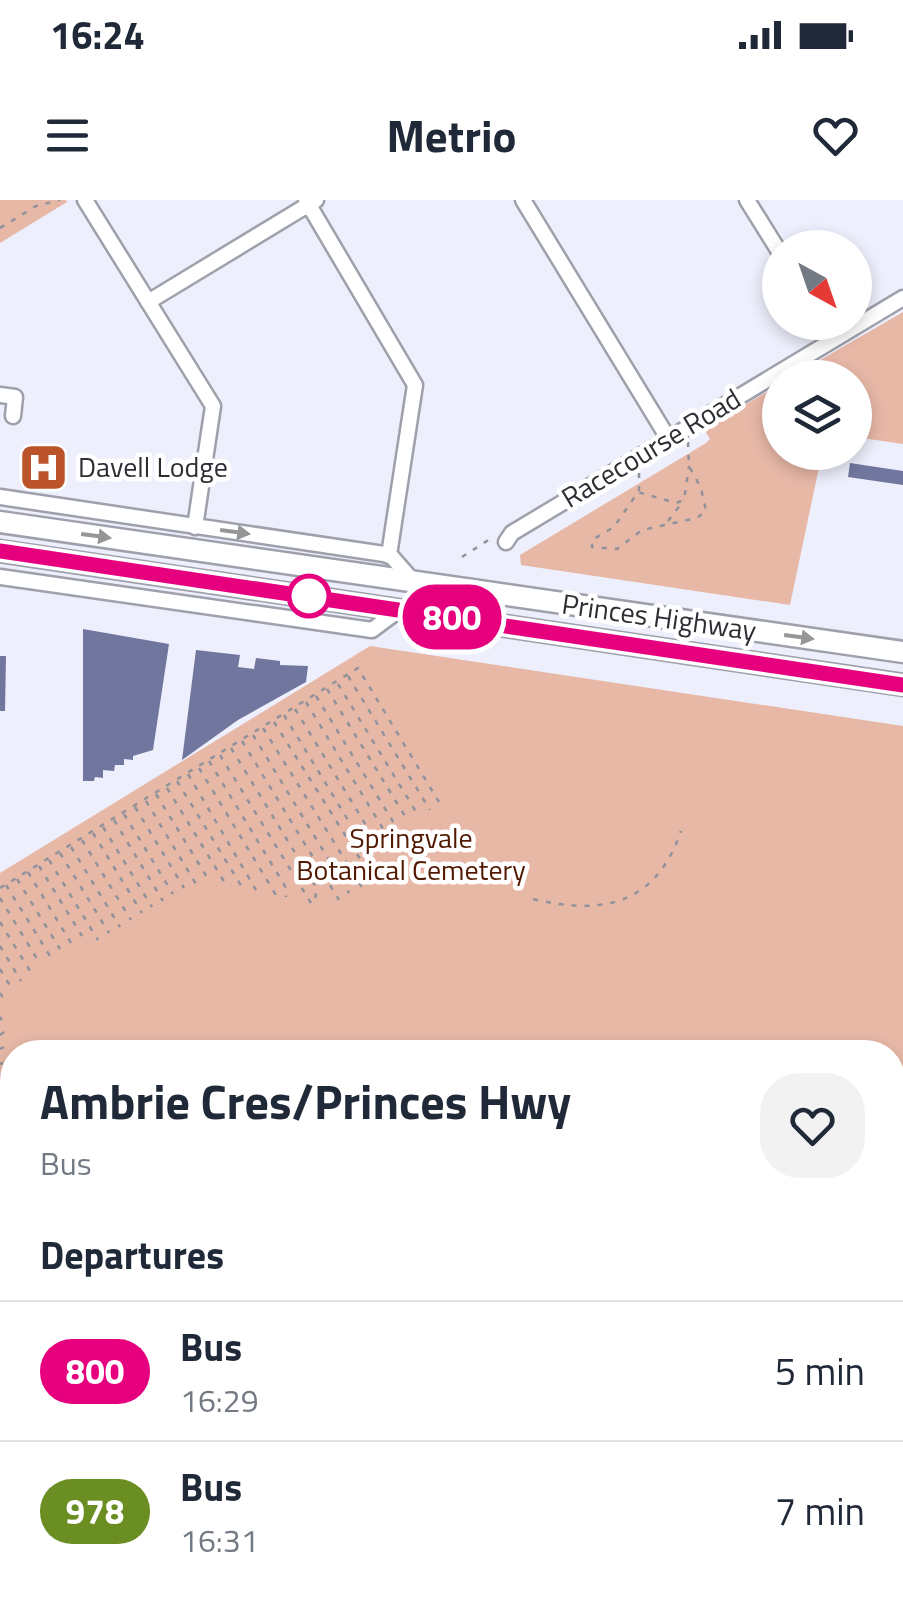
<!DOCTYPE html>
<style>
:root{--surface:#fff;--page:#f2f2f3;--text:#1f2937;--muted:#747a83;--line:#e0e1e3}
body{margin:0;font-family:"Titillium Web",sans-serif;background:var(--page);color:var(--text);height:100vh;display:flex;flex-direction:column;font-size:38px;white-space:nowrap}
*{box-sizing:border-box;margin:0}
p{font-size:32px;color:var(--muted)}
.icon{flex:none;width:55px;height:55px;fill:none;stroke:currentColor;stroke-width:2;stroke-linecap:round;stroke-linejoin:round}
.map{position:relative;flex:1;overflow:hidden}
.side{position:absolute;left:0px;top:840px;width:905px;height:562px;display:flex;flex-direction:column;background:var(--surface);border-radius:40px 40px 0 0;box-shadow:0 5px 15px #0003}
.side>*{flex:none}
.badge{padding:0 20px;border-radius:32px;font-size:35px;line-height:65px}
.needle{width:65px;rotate:140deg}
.controls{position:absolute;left:762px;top:30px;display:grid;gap:20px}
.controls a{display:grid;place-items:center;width:110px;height:110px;border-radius:50%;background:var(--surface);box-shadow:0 5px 15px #0003;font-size:50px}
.map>.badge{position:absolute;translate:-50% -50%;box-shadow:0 0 0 5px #fff}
h2{padding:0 40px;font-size:38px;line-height:90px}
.round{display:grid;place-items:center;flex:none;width:105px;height:105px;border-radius:40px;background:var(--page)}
.overview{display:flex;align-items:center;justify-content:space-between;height:170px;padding:0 40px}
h1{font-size:48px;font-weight:700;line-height:75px}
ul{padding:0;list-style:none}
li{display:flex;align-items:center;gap:30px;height:140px;padding:0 40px;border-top:2px solid var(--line)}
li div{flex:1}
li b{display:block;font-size:38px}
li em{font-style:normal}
li .badge{min-width:110px;font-weight:700;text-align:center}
.status{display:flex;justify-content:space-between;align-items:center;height:70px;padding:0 50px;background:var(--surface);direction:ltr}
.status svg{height:28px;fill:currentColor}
header{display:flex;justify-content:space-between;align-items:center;height:130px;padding:0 40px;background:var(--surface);font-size:45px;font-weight:700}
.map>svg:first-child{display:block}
.green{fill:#e8b8a7}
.building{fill:#71769f}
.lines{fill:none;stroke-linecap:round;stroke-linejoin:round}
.minor-casing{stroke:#9ea0ab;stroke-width:19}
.highway-casing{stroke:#9ea0ab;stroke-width:25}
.path{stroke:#91929b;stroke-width:2.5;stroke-dasharray:5 8;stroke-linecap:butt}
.minor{stroke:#fff;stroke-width:14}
.highway{stroke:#fff;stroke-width:20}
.oneway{fill:#969699}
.line-casing{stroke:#fff;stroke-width:22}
.line{stroke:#e6007e;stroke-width:15}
.stop-dot{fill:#fff;stroke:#e6007e;stroke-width:5}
.labels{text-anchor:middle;stroke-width:9;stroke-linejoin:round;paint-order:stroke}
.street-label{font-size:28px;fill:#2d2e33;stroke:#fff}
.poi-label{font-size:28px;fill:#2d2e33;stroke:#fff;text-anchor:start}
.park-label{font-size:28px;fill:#521800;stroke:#fff}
</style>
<div class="status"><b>16:24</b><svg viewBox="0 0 49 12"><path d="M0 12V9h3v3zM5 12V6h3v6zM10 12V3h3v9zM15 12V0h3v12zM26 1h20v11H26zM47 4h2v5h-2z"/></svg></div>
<header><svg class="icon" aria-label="menu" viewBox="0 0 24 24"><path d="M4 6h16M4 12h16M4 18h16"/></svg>Metrio<svg class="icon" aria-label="heart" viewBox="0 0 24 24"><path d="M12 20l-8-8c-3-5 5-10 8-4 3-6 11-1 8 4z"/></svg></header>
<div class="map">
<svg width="903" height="1402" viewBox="0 0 903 1402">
<rect width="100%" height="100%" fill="#edeffc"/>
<path class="green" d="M0 0H66L67 2 0 43Z
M903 112V244L855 237V178L791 177Z
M780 184V252L822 253 790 405 521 365 520 355 706 243 710 239 704 229Z
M370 446 903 526V1402H0V1176L12 1178V1390H892V852H12V1110L0 1090V673Z"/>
<path class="building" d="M850 263 903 271V285L848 277Z
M83 429 169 444 153 550 133 556V560L124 559V565H115L114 571 103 570V578L95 577 94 581H83Z
M196 450 240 455 238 467 254 469 256 458 280 461V465L308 466 306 482 238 520 182 560Z
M0 456H6L5 511H0Z
M903 1048V1134L892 1137V1051Z
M12 1049V1078L0 1058V1050Z
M5 1184 12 1185V1222L0 1220V1188H4Z"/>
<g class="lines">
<defs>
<path id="minor" d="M85 0 213 206 195 327
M306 0 415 185 389 355
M523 0 668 238
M747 0 780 53
M148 102 316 0
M824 122 833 138
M0 195 15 197 13 216
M0 297 384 354 392 357 413 381
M506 342 512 333 903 98
M0 377 372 430 399 410"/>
<path id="highway" d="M0 322 903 452
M0 351 903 485"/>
</defs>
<use href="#minor" class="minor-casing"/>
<use href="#highway" class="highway-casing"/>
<path class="path" d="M0 28 36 6 60 0
M688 242 689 266 701 288 706 311 697 318 642 330 617 349 592 347V340L614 327 638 292 676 303 684 300 689 266
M639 291V270
M668 321 684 300
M462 357 493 337
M348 476 430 610
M338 484 418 615
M327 489 408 621
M316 496 397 628
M306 502 388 637
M295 509 380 648
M284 515 373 661
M274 522 369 673
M263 528 363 689
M253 535 349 693
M242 541 339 700
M231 548 316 687 315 705
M220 555 311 703
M209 561 285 686 286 697
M199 568 276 695
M188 574 256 690
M177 581 242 687
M167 588 225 683
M156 594 210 682
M146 601 196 684
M135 607 184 688
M124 614 173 694
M114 620 163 701
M103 627 152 707
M93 633 142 713
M82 640 131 720
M71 647 120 727
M60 653 109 733
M49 660 98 740
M39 666 82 736
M28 672 71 743
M17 679 60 749
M6 685 50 756
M0 688 358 468 442 607
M0 698 39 762
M533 699C604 716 656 704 681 631
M0 722 30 771
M0 746 21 781
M0 769 13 791
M0 793 6 802
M0 817 2 820
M0 835 7 830
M0 849 4 847
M0 864 3 863
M0 879 4 877
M0 894 7 890
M0 909 12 902
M0 923 12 916
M0 938 12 931
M0 953 12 945
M0 968 12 960
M0 983 12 975
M0 998 12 990
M0 1225 12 1227
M901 1230 903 1235
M9 1316 12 1314"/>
<use href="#minor" class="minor"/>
<use href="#highway" class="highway"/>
</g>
<defs><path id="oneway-solid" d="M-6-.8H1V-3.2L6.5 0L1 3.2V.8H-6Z" transform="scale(2.5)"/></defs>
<g class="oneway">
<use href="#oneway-solid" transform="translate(235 332) rotate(8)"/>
<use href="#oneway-solid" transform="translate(96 336) rotate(8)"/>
<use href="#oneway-solid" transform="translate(799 437) rotate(8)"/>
</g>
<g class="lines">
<defs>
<path id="line" d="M0 351 903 485"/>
</defs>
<use href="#line" class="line-casing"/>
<use href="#line" class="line"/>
</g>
<defs>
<symbol id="hospital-square" viewBox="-11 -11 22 22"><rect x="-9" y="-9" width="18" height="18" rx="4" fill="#bb542a" stroke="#fff"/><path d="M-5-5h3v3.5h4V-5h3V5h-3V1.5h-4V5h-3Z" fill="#fff"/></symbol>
</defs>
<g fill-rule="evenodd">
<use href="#hospital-square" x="16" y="240" width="55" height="55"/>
</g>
<circle class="stop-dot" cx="309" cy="396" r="20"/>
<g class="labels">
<g class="street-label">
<text transform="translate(651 248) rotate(-31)" y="10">Racecourse Road</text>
<text transform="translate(659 417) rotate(8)" y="10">Princes Highway</text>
</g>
<g class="poi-label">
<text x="78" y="277">Davell Lodge</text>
</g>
<g class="park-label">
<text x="411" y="648">Springvale<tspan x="411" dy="32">Botanical Cemetery</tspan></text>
</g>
</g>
</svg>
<div class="controls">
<a><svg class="needle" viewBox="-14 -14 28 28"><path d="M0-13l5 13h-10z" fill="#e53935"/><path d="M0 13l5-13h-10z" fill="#747a83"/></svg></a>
<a><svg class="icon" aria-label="layers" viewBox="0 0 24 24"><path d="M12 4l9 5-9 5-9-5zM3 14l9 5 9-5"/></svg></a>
</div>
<b class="badge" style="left:452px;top:417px;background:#e6007e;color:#fff">800</b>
<section class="side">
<div class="overview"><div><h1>Ambrie Cres/Princes Hwy</h1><p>Bus</p></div><a class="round"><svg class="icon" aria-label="heart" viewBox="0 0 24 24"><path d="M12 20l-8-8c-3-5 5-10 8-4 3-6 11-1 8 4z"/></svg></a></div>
<h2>Departures</h2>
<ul>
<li><span class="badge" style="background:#e6007e;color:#fff">800</span><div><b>Bus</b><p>16:29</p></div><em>5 min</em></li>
<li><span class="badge" style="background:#6b8e23;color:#fff">978</span><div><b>Bus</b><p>16:31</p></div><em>7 min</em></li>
</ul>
</section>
</div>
